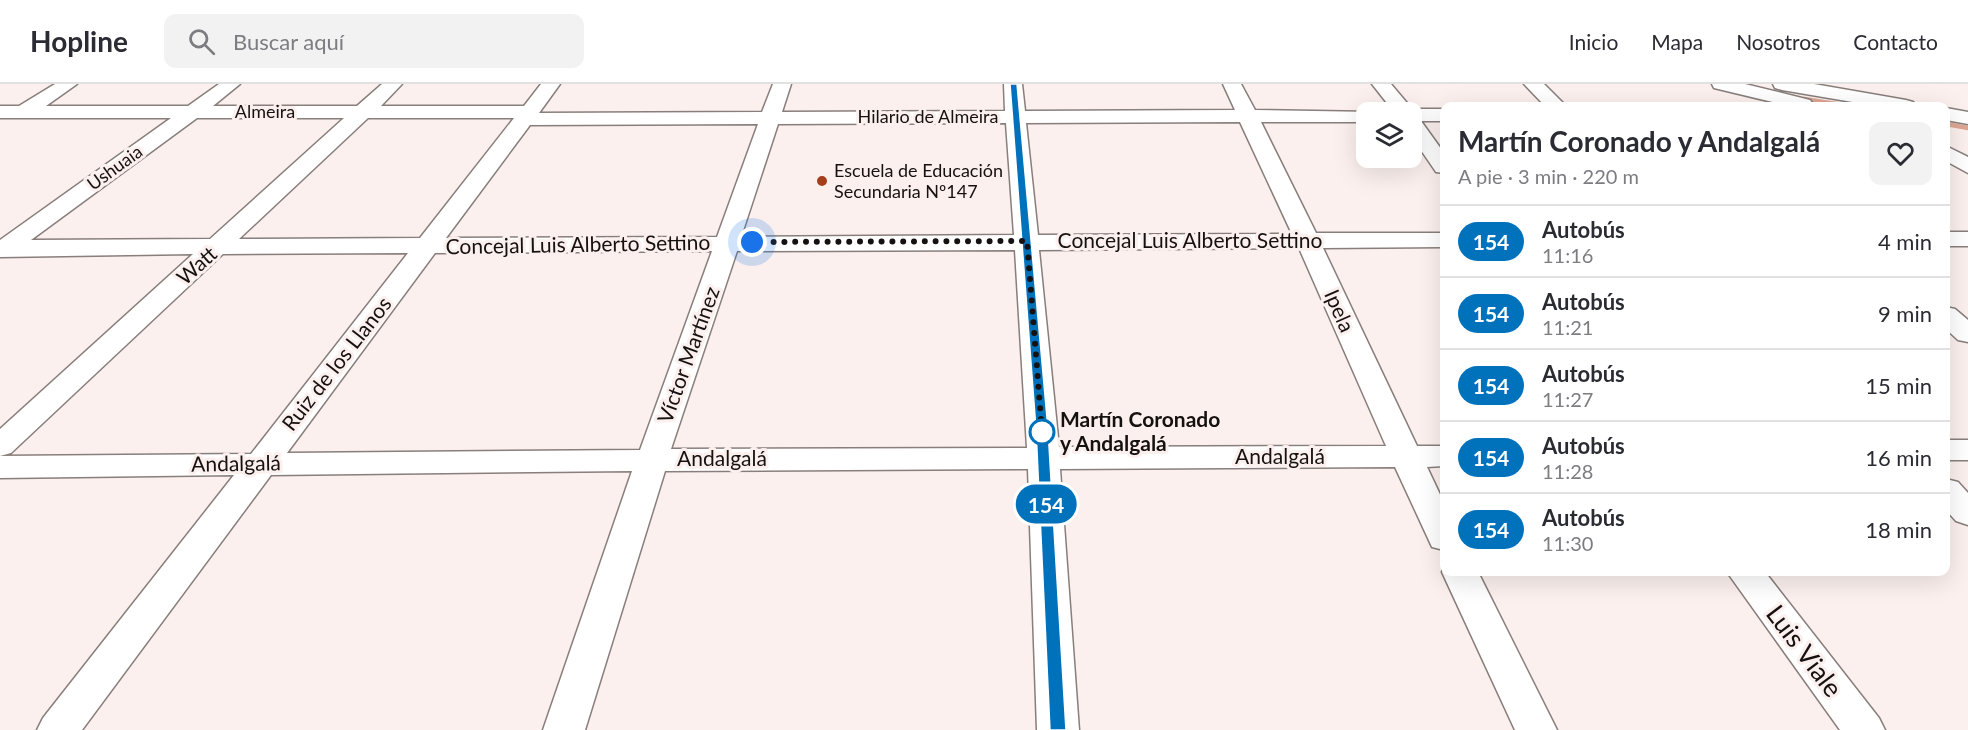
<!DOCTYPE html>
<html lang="es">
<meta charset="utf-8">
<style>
:root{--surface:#fff;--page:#f2f2f3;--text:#2b2b33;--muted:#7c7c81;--line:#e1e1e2}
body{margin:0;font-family:Lato,sans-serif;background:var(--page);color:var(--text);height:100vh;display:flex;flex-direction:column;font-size:22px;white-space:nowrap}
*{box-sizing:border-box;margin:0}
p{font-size:20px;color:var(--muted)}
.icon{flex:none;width:33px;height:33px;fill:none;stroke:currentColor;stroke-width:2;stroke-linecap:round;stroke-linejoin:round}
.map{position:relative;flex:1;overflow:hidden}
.details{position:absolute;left:1440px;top:18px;width:510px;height:474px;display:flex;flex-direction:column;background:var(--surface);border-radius:12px;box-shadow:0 6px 24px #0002}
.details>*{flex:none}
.badge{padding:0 12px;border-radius:20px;font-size:21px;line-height:39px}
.tools{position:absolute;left:1356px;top:18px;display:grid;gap:12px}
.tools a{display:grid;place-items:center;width:66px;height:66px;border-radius:12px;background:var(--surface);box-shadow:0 6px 24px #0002;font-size:30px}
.you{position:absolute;width:30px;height:30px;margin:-15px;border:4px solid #fff;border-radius:50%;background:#1a73e8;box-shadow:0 0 0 9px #1a73e833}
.map>.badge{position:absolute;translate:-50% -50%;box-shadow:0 0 0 3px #fff}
.round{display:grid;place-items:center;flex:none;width:63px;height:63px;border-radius:12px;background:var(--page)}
.headline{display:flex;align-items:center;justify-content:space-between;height:102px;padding:0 18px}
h1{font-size:28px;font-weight:700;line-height:45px}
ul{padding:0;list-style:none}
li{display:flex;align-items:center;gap:18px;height:72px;padding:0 18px;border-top:2px solid var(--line)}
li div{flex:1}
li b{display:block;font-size:22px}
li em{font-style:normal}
li .badge{min-width:66px;font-weight:700;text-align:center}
header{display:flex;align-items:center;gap:36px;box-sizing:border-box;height:84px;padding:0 30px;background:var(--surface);border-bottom:2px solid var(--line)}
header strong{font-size:28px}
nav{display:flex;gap:33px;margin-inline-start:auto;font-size:21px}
.search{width:420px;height:54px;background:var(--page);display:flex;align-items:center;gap:15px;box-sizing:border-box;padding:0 21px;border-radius:12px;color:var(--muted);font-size:22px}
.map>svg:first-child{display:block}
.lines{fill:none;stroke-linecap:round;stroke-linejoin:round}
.stream{stroke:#dfa593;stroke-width:4.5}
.minor-casing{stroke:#887e7b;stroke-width:3}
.minor{fill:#fff;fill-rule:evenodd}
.line{fill:#0072bc;stroke:#fff;stroke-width:1.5}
.walk{stroke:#151110;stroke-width:6;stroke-dasharray:0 10.8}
.poi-dot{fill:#a53e1b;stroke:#fbf0ed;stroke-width:2}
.stop-dot{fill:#fff;stroke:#0072bc;stroke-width:3}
.labels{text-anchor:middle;stroke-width:6;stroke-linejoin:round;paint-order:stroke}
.far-street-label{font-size:18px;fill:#151110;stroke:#fbf0ed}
.far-poi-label{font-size:18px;fill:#151110;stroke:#fbf0ed;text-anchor:start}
.street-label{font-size:21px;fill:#151110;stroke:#fbf0ed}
.stop-label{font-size:21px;font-weight:bold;fill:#151110;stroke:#fbf0ed;text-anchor:start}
.near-street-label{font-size:26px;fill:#151110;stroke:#fbf0ed}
</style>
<header>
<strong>Hopline</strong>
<div class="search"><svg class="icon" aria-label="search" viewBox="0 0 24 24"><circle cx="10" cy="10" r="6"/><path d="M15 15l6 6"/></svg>Buscar aquí</div>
<nav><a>Inicio</a><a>Mapa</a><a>Nosotros</a><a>Contacto</a></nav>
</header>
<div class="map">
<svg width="1968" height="646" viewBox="0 0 1968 646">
<rect width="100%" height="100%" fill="#fbf0ed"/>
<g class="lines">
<path class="stream" d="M1804 15 1849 22
M1946 40 1968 44"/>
<defs>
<path id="minor" d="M55 0H77L46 22H188L219 0H240L213 22H357L382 0H402L381 22H524L541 0H560L539 29 762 28 773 0H791L782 28 1005 27 1004 0H1022L1025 27 1235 26 1223 0H1241L1255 26 1373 28H1366V38H1261L1316 149H1444V163L1323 164 1417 362H1444V382L1427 383 1444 419V466L1432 463 1395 383 1060 385 1079 646H1037L1028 385 665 387 585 646H543L632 387 271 391 82 646H37L43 634 234 391 0 394V345L193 170 0 173V156L171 34H0V22H19ZM197 34H344L210 155 31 156ZM368 34H514L420 154 239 155ZM1240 38 1292 150 1038 151 1026 39ZM1006 39 1014 151 741 153 778 40ZM758 40 717 153 446 154 530 41ZM1299 164 1386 362 1059 363 1039 166ZM1015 166 1027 364 671 365 737 167ZM712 167 640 366 287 369 435 169ZM408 169 251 370 0 372 11 369 223 170Z
M1372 0H1391L1412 25H1444V37H1421L1444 69V89L1436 88 1412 53V28H1394Z
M1524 0H1544L1566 22H1545Z
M1712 0H1745L1810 16 1813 20 1811 22H1789L1714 4Z
M1773 0H1814L1906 16 1913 18 1916 22H1876L1782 6 1775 4Z
M1946 24 1968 28V40L1946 36Z
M1946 62 1968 73V89L1946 77Z
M1946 148H1968V162H1946Z
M1946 223 1955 225 1968 236V258L1958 256 1946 245Z
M1946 356H1968V376H1946Z
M1946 395 1958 398 1968 409V441L1956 437 1946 426Z
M1444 484V488H1478L1557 646H1515L1442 488Z
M1727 488H1765L1879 634 1885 646H1840Z"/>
</defs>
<use href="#minor" class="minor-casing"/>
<use href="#minor" class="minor"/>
</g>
<path class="line" d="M1010 0H1017L1048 345 1066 646H1050L1036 345Z"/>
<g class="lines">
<path class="walk" d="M752 158 1027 157 1042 348"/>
</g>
<circle class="poi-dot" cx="822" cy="97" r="6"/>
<circle class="stop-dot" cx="1042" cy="348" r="12"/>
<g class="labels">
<g class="far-street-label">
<text x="265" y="34">Almeira</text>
<text x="928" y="39">Hilario de Almeira</text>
<text transform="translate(115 84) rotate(-36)" y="6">Ushuaia</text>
</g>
<g class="far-poi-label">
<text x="834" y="93">Escuela de Educación<tspan x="834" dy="21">Secundaria Nº147</tspan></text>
</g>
<g class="street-label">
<text x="1190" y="164">Concejal Luis Alberto Settino</text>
<text transform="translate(578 161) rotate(-1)" y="7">Concejal Luis Alberto Settino</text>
<text transform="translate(197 182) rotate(-42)" y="7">Watt</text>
<text transform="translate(1339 227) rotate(66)" y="7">Ipela</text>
<text transform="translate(689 271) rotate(-70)" y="7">Víctor Martínez</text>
<text transform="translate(337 280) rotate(-52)" y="7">Ruiz de los Llanos</text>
<text x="1280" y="380">Andalgalá</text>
<text x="722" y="382">Andalgalá</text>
<text transform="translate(236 380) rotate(-1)" y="7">Andalgalá</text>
</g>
<g class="stop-label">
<text x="1060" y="343">Martín Coronado<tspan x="1060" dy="24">y Andalgalá</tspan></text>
</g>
<g class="near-street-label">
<text transform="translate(1804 567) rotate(53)" y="9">Luis Viale</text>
</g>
</g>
</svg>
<div class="tools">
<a><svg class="icon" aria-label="layers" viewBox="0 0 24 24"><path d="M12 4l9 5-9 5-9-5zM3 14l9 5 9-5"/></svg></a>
</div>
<div class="you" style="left:752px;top:158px"></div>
<b class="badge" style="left:1046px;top:420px;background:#0072bc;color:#fff">154</b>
<section class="details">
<div class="headline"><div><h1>Martín Coronado y Andalgalá</h1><p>A pie · 3 min · 220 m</p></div><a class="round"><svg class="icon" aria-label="heart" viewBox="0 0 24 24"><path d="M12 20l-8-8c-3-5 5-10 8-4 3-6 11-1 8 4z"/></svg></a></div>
<ul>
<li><span class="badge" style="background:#0072bc;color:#fff">154</span><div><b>Autobús</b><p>11:16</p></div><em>4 min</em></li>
<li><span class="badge" style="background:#0072bc;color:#fff">154</span><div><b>Autobús</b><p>11:21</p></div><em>9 min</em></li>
<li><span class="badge" style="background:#0072bc;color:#fff">154</span><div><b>Autobús</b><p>11:27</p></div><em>15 min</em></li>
<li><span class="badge" style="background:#0072bc;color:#fff">154</span><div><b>Autobús</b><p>11:28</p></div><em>16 min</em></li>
<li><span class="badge" style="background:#0072bc;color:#fff">154</span><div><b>Autobús</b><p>11:30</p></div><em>18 min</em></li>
</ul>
</section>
</div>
